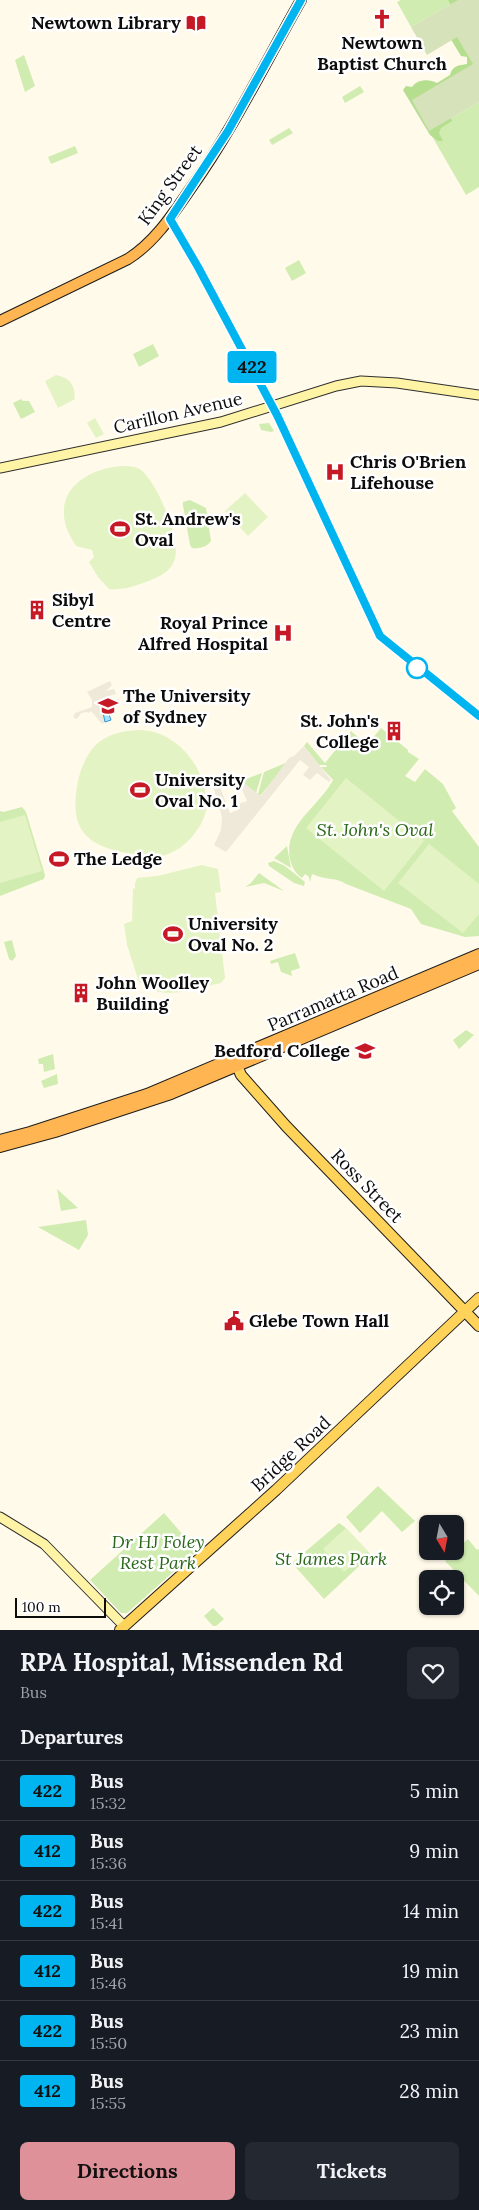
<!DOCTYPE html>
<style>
:root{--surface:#171b24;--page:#242831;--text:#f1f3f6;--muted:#9ea1a6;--line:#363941;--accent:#de9198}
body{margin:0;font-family:Lora,serif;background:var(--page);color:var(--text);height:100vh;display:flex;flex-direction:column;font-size:19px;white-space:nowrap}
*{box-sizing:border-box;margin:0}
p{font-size:16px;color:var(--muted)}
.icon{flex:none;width:28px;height:28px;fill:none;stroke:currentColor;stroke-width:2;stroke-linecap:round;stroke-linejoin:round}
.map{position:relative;height:1630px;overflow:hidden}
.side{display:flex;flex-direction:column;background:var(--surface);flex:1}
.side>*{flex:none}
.badge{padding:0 10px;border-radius:4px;font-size:18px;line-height:32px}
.needle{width:32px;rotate:170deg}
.controls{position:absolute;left:419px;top:1515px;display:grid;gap:10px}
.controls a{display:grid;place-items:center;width:45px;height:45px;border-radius:8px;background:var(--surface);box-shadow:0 1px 4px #0004;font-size:25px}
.scale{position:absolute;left:15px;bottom:12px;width:91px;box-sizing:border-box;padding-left:5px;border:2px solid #0c0c0c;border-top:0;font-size:14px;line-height:18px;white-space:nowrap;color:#0c0c0c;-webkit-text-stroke:4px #fff;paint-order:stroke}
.map>.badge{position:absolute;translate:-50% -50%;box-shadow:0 0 0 2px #fff}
h2{padding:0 20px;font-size:19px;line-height:45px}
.round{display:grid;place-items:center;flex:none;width:52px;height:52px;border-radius:8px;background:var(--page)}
.overview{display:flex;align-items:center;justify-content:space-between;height:85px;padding:0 20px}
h1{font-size:24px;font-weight:800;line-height:38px}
.cta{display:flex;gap:10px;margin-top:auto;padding:10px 20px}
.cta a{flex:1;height:58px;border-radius:8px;background:var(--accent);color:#111;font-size:20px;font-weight:800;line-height:58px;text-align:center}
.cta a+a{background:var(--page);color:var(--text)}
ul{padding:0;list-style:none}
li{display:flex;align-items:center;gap:15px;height:60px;padding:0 20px;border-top:1px solid var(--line)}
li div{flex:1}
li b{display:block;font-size:19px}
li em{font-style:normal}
li .badge{min-width:55px;font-weight:700;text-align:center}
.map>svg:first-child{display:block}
.green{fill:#d1ecb1}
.forest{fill:#b5de8f}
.cemetery{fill:#d6e2ba}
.pitch{fill:#e4f3c4}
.plaza{fill:#efe9da}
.water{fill:#abdffb;stroke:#2c97d8}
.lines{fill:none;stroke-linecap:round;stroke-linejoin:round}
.secondary-casing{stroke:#2e2e2e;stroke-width:11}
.primary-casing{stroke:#1d1d1d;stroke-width:12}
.trunk-casing{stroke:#1d1d1d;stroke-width:12}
.secondary{stroke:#fff3a5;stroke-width:9}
.primary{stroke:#ffd35a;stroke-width:10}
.trunk{stroke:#ffb551;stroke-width:10}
.line-casing{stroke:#fff;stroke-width:11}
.line{stroke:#00b5ef;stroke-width:8}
.stop-dot{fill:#fff;stroke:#00b5ef;stroke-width:2.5}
.labels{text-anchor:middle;stroke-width:5;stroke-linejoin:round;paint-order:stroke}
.poi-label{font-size:18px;font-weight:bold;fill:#0c0c0c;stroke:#fff;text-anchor:start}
.street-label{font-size:18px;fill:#0c0c0c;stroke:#fff}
.park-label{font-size:18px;font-style:italic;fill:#2a6818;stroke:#fff}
</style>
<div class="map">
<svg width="479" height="1630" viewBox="0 0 479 1630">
<rect width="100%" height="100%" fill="#fffaea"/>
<path class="green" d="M401 0H458L411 27 397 2Z
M24 55 35 86 25 92 15 60Z
M360 86 364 92 345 103 342 97Z
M479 102V187L466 195 429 131Z
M289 128 293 133 272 145 269 140Z
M75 146 78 153 51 164 48 157Z
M299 260 306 273 292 281 285 268Z
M153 344 159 356 139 367 133 354Z
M21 399 23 401H29L35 412 21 419 13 403Z
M269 423 274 431 271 432 261 430 259 424Z
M190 500 206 508 211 541C207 547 199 549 192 548L190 545 183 505V502Z
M381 728 408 750V752L419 759 405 776 415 782 425 769 443 784 456 808 452 811 479 847V936L465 937 421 924 411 909 346 884C336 877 323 880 312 874L310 882 309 877 305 874 302 878C295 873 292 867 290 859 283 825 319 807 333 780L321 767H327L326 765H319L304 746 307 742 325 763 351 731 367 745Z
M288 762 260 796 258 794 264 772Z
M262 773 256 793 241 781Z
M22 807 26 812 45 875 44 879 0 896V811L3 812Z
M287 846 291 868 274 858Z
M274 861 285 866 305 882 304 886 294 883 269 866 268 863Z
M259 873 284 891 264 883 245 887 251 883Z
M12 940 16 956 12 961 9 959 4 942Z
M295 953 300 968 291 971 292 976 281 972 278 962 271 964 270 961Z
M466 1030 474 1035 459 1049 453 1040Z
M53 1054 55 1069 44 1072 43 1064H39L38 1059Z
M57 1074 58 1084 44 1088 41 1081Z
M57 1189 78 1208 61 1211Z
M86 1220 88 1235 79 1250 38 1227Z
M378 1486 415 1521 402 1532 382 1511 360 1533 346 1517Z
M164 1513 197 1551 127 1613H121L90 1580Z
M339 1523 346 1528 371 1555 324 1599 292 1563Z
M468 1539 477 1550 479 1549V1596L445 1561Z
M213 1608 224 1619 216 1626H213L204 1616Z"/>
<path class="forest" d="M448 0H479V91L449 111 452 121 441 128 439 133 443 141H438L430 135 403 90 406 86 412 87C418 79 429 79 437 83L450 75C452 66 459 65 467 64V57L461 56 447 33 452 7Z"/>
<path class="cemetery" d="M458 0H479V102L429 131 412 100 473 64 457 37 427 55 411 27Z"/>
<path class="pitch" d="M56 375C71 379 74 383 75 399L58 408 45 381Z
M95 418 104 434 96 438 87 423Z
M122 466C128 466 136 466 141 470 157 482 183 543 174 561 169 574 156 578 143 583 132 587 122 590 109 589L98 577 89 562 94 557 92 550 76 546C72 539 66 530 65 522 57 486 92 468 122 466Z
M245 493 268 517 248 536 225 511Z
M138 730C177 729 210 771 206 810 204 822 196 833 187 842 180 849 167 856 157 857 147 858 136 854 127 853 82 845 69 825 78 781 81 767 88 751 99 742 111 733 124 731 138 730Z
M346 778 424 841 384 891 306 828Z
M25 815 42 871 0 883V822Z
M429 844 479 884V914L463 933 398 883Z
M202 865 218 869 221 892 215 893 225 978 221 983C201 987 176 997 156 991 151 990 144 985 139 982L127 945 124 924 132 921 133 888 135 889V883L137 878 157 876Z
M346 1528 368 1551 344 1572 323 1549Z"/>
<path class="plaza" d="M110 681 112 685 106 691 114 689 116 694 105 697V700L118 699 120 702 101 704 105 722 102 724 91 711 89 713 87 712 81 713 77 719 73 717 75 713 92 707V700L87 692Z
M304 746 331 780 329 782 317 773 310 780 303 775 309 767 300 760 226 852 214 845 221 830 222 817 211 779 216 777 230 813 238 810 236 805 247 801 237 778 261 796 289 758 294 756Z"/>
<path class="water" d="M101 703H105L111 720 105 722Z"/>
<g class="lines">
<defs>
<path id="secondary" d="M0 468 221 422 336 386 361 381 397 383 479 395
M0 1517 44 1544 124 1626"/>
<path id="primary" d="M234 1059 241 1075 286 1126 479 1326
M120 1630 276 1490 479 1298"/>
<path id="trunk" d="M0 321 128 259C155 242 173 214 191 188 233 129 265 63 301 0
M0 1140 30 1132 147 1094 479 954
M0 1147 55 1132 171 1094 479 964"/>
</defs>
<use href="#secondary" class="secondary-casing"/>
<use href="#primary" class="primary-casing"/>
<use href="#trunk" class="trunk-casing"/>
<use href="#secondary" class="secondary"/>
<use href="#primary" class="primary"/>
<use href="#trunk" class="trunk"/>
</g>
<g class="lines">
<defs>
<path id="line" d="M301 0 228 131 170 219 198 267 277 415 380 636 479 716"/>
</defs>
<use href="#line" class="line-casing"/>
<use href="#line" class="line"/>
</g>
<defs>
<symbol id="church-bare" viewBox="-9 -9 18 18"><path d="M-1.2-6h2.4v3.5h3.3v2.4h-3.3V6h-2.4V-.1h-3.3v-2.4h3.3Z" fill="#c61926" stroke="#fff" stroke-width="2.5" paint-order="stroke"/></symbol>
<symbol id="library-bare" viewBox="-9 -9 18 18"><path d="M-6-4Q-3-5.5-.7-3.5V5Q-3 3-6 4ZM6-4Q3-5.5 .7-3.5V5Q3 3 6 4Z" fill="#c61926" stroke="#fff" stroke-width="2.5" paint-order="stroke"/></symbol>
<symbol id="hospital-bare" viewBox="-9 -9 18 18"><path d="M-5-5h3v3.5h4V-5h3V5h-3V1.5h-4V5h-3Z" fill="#c61926" stroke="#fff" stroke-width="2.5" paint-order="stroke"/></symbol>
<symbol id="stadium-bare" viewBox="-9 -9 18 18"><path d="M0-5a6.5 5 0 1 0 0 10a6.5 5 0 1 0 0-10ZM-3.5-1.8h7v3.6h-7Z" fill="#c61926" stroke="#fff" stroke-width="2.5" paint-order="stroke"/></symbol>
<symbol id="building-bare" viewBox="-9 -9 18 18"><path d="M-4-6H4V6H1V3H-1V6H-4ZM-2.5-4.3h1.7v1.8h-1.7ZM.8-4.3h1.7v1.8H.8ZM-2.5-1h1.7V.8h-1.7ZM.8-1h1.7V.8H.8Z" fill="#c61926" stroke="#fff" stroke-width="2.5" paint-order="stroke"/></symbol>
<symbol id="university-bare" viewBox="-9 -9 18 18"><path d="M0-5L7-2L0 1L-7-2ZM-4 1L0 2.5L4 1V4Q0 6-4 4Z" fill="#c61926" stroke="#fff" stroke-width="2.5" paint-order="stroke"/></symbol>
<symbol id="civic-bare" viewBox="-9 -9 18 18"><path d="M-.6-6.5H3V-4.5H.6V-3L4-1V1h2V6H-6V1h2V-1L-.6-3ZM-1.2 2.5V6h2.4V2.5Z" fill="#c61926" stroke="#fff" stroke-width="2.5" paint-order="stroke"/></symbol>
</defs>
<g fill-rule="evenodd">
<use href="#church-bare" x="368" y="5" width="28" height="28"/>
<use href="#library-bare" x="182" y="9" width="28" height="28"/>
<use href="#hospital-bare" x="321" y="458" width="28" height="28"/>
<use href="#stadium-bare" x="106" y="515" width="28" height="28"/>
<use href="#building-bare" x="23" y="596" width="28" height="28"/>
<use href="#hospital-bare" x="269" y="619" width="28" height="28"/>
<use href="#university-bare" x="94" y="692" width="28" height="28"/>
<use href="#building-bare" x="380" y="717" width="28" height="28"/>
<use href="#stadium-bare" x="126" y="776" width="28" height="28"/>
<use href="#stadium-bare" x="45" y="845" width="28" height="28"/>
<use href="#stadium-bare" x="159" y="920" width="28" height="28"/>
<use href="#building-bare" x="67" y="979" width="28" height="28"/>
<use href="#university-bare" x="351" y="1037" width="28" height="28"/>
<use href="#civic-bare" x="220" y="1307" width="28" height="28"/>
</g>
<circle class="stop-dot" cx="417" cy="668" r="10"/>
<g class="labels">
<g class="poi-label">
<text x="181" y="29" text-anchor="end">Newtown Library</text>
<text x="382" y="49" text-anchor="middle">Newtown<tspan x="382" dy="21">Baptist Church</tspan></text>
<text x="350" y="468">Chris O'Brien<tspan x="350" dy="21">Lifehouse</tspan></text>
<text x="135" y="525">St. Andrew's<tspan x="135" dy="21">Oval</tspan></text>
<text x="52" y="606">Sibyl<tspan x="52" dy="21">Centre</tspan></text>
<text x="268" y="629" text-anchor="end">Royal Prince<tspan x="268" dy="21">Alfred Hospital</tspan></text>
<text x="123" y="702">The University<tspan x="123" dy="21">of Sydney</tspan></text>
<text x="379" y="727" text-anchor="end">St. John's<tspan x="379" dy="21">College</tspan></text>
<text x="155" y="786">University<tspan x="155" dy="21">Oval No. 1</tspan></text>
<text x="74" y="865">The Ledge</text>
<text x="188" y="930">University<tspan x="188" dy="21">Oval No. 2</tspan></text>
<text x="96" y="989">John Woolley<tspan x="96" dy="21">Building</tspan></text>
<text x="350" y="1057" text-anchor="end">Bedford College</text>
<text x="249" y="1327">Glebe Town Hall</text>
</g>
<g class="street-label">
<text transform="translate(170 185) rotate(-54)" y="6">King Street</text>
<text transform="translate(178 413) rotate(-13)" y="6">Carillon Avenue</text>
<text transform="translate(333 999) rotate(-23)" y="6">Parramatta Road</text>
<text transform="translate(367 1186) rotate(46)" y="6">Ross Street</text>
<text transform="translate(291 1454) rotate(-43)" y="6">Bridge Road</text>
</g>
<g class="park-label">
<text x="375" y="836">St. John's Oval</text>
<text x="158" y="1548">Dr HJ Foley<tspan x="158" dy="21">Rest Park</tspan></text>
<text x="331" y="1565">St James Park</text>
</g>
</g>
</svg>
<div class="controls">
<a><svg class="needle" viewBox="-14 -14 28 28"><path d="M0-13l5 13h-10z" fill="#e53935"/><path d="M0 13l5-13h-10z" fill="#9ea1a6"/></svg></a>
<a><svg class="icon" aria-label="locate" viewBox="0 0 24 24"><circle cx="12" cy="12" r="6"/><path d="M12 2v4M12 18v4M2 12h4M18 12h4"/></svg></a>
</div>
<div class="scale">100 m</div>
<b class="badge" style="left:252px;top:367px;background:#00b5ef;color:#111">422</b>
</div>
<section class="side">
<div class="overview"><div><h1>RPA Hospital, Missenden Rd</h1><p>Bus</p></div><a class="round"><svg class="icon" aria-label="heart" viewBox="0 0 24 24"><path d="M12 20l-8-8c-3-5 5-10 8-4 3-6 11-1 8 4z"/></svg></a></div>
<h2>Departures</h2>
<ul>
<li><span class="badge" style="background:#00b5ef;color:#111">422</span><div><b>Bus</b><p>15:32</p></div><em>5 min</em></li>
<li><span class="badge" style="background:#00b5ef;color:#111">412</span><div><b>Bus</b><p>15:36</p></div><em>9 min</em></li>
<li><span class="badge" style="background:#00b5ef;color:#111">422</span><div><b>Bus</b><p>15:41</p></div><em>14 min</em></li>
<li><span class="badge" style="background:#00b5ef;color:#111">412</span><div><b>Bus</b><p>15:46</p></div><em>19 min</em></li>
<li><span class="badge" style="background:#00b5ef;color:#111">422</span><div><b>Bus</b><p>15:50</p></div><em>23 min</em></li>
<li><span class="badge" style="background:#00b5ef;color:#111">412</span><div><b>Bus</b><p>15:55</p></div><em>28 min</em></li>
</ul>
<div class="cta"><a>Directions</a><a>Tickets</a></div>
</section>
